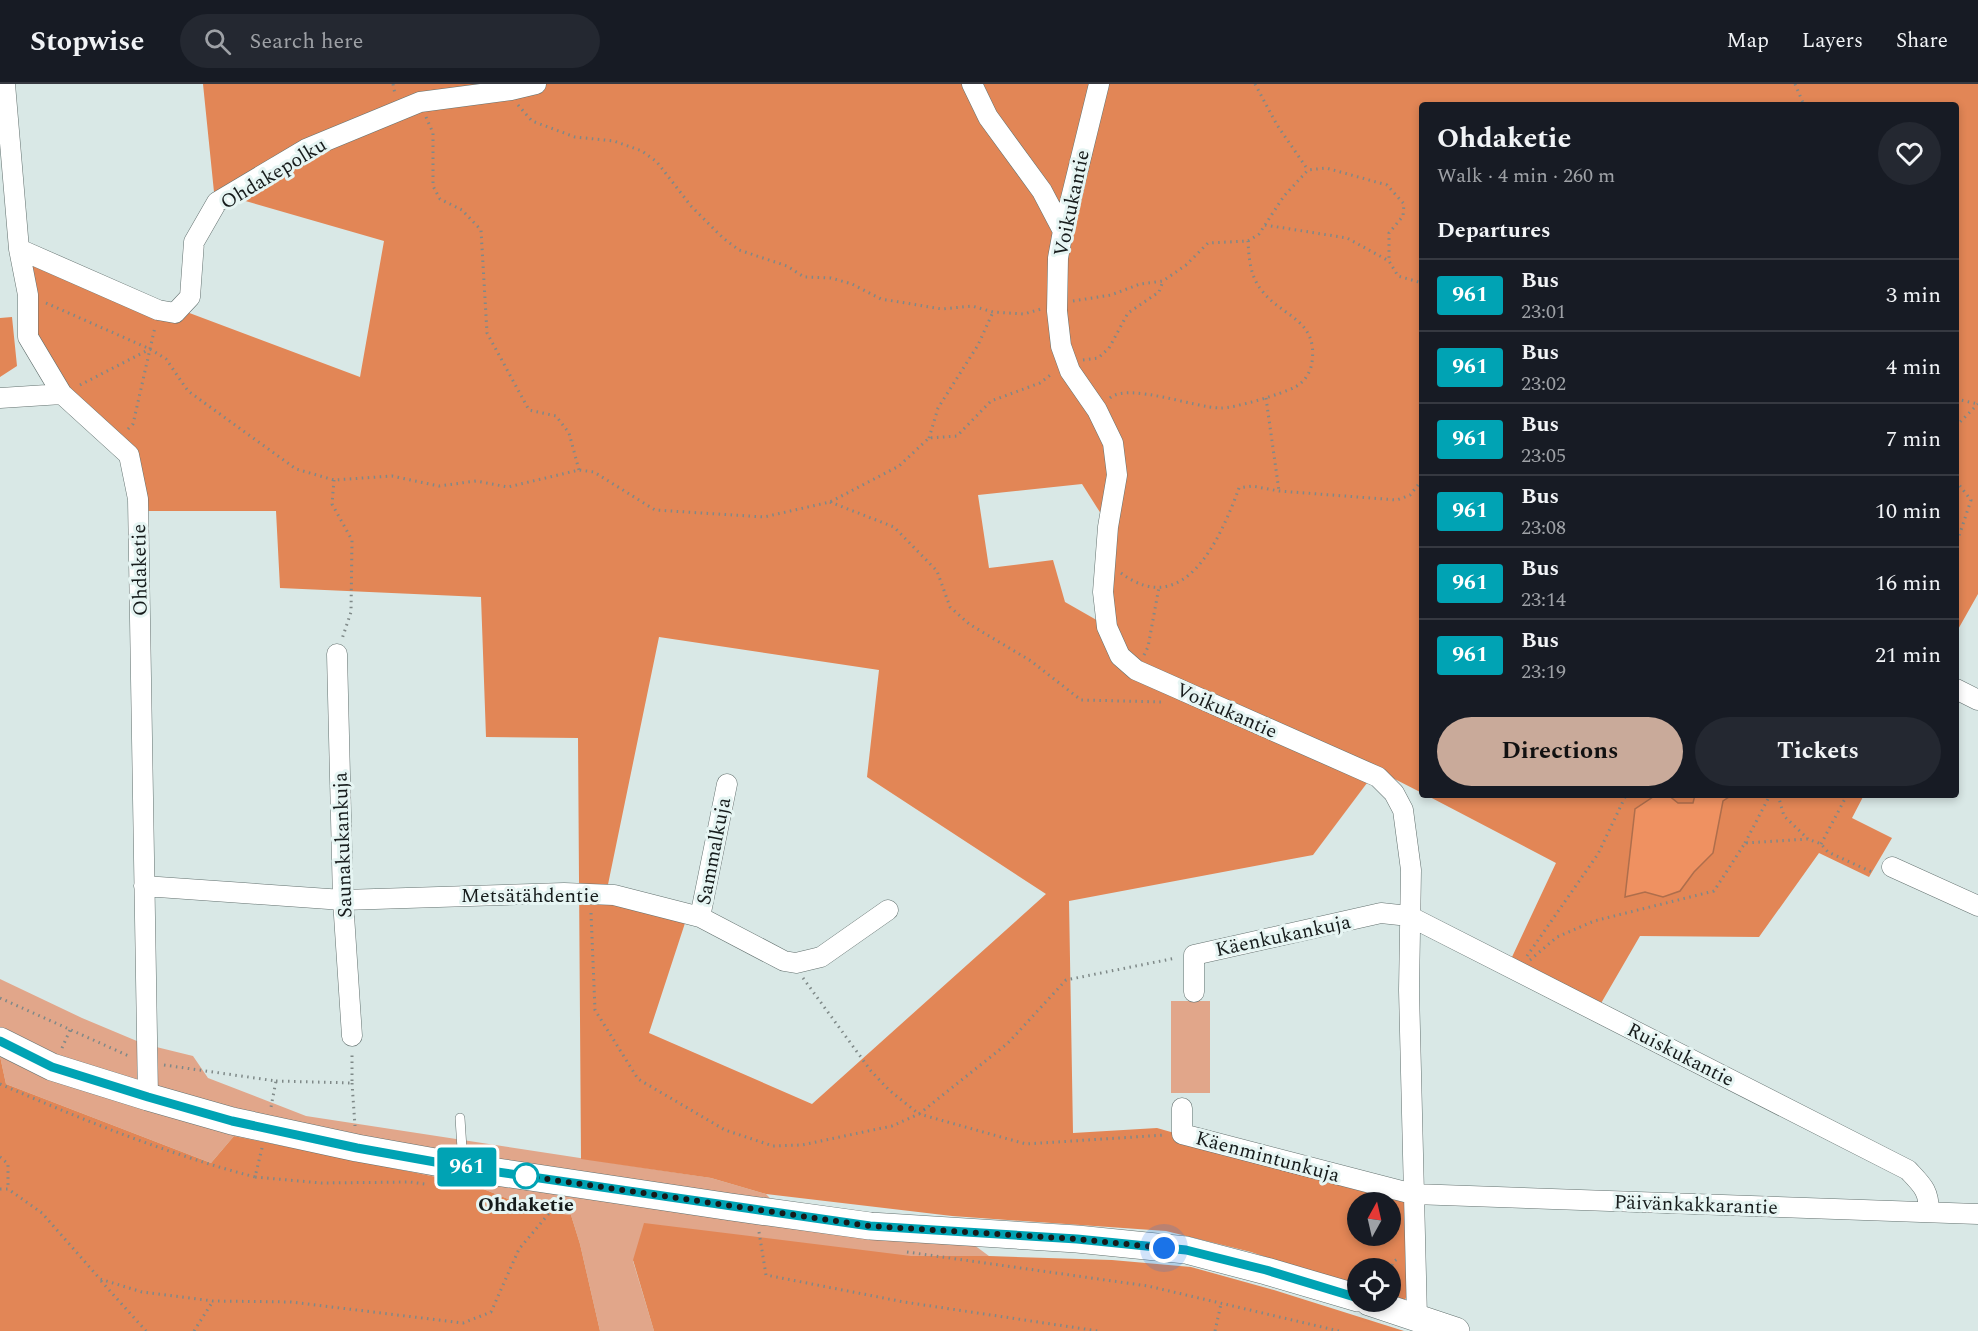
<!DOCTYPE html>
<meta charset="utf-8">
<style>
:root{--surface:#171b24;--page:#242831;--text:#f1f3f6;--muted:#9ea1a6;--line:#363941;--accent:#c9aa9a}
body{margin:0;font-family:Spectral,serif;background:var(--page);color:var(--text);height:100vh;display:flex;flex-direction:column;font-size:22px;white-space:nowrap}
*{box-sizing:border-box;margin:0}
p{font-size:20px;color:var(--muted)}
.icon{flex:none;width:33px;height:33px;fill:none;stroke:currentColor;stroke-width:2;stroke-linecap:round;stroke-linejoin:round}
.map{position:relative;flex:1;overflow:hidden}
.details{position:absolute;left:1419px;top:18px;width:540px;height:696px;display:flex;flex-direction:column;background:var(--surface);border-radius:6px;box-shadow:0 3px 9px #0003}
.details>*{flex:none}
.badge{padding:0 12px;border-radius:4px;font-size:21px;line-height:39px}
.needle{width:39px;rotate:8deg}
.fabs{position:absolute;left:1347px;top:1108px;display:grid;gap:12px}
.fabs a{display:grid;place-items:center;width:54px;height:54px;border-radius:50%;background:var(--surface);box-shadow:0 3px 9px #0003;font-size:30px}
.you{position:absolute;width:30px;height:30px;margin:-15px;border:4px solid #fff;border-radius:50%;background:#1a73e8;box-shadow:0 0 0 9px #1a73e833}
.map>.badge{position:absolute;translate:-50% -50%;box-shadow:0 0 0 3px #fff}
h2{padding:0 18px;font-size:22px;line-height:54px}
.round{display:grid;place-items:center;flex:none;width:63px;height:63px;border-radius:32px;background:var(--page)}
.summary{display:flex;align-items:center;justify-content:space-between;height:102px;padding:0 18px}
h1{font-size:28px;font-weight:700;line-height:45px}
.action{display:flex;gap:12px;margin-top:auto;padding:12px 18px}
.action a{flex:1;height:69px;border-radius:36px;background:var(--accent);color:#111;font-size:24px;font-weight:700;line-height:69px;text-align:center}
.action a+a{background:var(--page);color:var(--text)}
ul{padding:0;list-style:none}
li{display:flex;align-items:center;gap:18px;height:72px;padding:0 18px;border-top:2px solid var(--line)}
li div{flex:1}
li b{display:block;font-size:22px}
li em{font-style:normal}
li .badge{min-width:66px;font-weight:700;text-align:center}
header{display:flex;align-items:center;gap:36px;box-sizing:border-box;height:84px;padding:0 30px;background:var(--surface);border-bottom:2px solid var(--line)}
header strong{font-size:28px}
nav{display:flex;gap:33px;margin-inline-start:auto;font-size:21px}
.search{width:420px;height:54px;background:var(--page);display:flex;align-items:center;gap:15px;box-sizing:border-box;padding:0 21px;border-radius:33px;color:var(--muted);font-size:22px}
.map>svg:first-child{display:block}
.green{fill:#e1a68a}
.forest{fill:#e28656;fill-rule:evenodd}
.water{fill:#ef9161;stroke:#ae6e4c;stroke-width:1.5}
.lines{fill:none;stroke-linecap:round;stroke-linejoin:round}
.lane-casing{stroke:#63716f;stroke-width:10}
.street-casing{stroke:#63716f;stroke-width:21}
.secondary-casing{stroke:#63716f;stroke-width:28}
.path{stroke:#7f8988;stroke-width:3;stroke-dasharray:1.5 4.5;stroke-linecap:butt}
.lane{stroke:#fff;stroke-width:9}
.street{stroke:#fff;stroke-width:20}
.secondary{stroke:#fff;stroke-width:27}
.line-casing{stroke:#fff;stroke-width:14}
.line{stroke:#00a3b4;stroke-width:9}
.walk{stroke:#161b1b;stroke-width:6;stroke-dasharray:0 10.8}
.stop-dot{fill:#fff;stroke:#00a3b4;stroke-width:3}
.labels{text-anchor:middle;stroke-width:6;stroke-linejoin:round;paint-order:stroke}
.street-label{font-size:20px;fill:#161b1b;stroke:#e6f5f3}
.stop-label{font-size:20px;font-weight:bold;fill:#161b1b;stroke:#e6f5f3}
</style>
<header>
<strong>Stopwise</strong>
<div class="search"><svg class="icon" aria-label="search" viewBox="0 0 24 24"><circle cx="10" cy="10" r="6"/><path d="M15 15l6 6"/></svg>Search here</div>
<nav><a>Map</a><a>Layers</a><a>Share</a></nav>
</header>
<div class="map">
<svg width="1978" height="1247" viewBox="0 0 1978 1247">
<rect width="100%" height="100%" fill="#d9e8e6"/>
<path class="green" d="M0 895 82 934 144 960 193 972 208 994 306 1032 711 1094 766 1110 796 1141 970 1158 989 1172 633 1177 654 1247H600L580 1160 571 1131 538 1127 471 1100 234 1052 211 1079 6 1000 0 972Z
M1171 917H1210V1009H1171Z"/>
<path class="forest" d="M203 0H1093L1051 227 1095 333 1113 390 1103 433 1082 400 978 411 989 484 1053 476 1065 518 1100 538 1113 573 1370 695 1313 771 1069 817 1073 1049 1157 1044 1404 1115 1408 1213 1402 1217 1391 1213 1390 1185H1358L1357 1203 1251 1168 1166 1147 952 1132 766 1110 711 1094 581 1075 578 654 486 653 481 513 280 504 276 427H138L129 371 62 310 28 253 19 165 360 293 384 157 214 108ZM659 553 879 586 867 693 1046 810 812 1020 649 949 686 836 605 815ZM1358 1119H1390V1152H1358Z
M1105 0H1978V510L1956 549V21H1422V709L1377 686 1141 583 1124 568 1112 542 1108 507 1122 390 1066 262 1064 174Z
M12 233 17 282 0 293V234Z
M1426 711H1864L1852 734 1892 754 1869 793 1819 769 1759 853 1640 852 1600 921 1512 873 1556 779Z
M0 972 6 1000 211 1079 234 1052 471 1100 538 1127 571 1131 580 1160 600 1247H0Z
M644 1139 911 1172H989L1112 1176 1191 1183 1274 1206 1404 1247H654L633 1176Z"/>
<path class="water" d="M1656 711H1668L1678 719H1693L1695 711H1732L1723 717 1713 769 1694 788 1680 807 1663 813 1645 808 1625 813 1635 725Z"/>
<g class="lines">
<defs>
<path id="lane" d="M460 1034 463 1080"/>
<path id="street" d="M5 0 19 165 28 211V253L62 310 129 371 138 415 148 1013
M972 0 988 33 1042 107 1063 147
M1099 0 1063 147 1058 174 1057 227 1061 262 1070 287 1097 326 1113 359 1117 391 1108 443 1103 508 1107 543 1120 572 1136 586 1378 693 1394 709 1403 726 1411 786 1409 906 1417 1234
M19 165 158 226 175 229 190 213 194 158 217 118 306 65 420 18 511 6 536 0
M0 314 62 310
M337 570 343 816 352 952
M1956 605 1978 616
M1892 783 1978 822
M144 802 343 816 564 809 614 811 700 833 784 877 796 879 821 873 888 826
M700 833 727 700
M1194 908V871L1381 829 1409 832 1908 1086C1922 1101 1929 1106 1929 1128
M1182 1024V1050L1413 1110 1978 1130"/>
<path id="secondary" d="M0 957 52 983 148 1013 232 1037 357 1064 463 1083 731 1123 870 1142 1077 1155 1186 1166 1266 1187 1358 1214
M1369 1218 1456 1247"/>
</defs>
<use href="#lane" class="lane-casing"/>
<use href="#street" class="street-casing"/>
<use href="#secondary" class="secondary-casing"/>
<path class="path" d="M393 0 395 10
M1255 0 1277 41 1308 86
M1795 0 1804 21
M518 21 532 37 575 53 614 57 642 67 657 78 691 122 723 154 739 166 787 182 804 193 831 194 852 200 881 215 942 225 972 222 993 228 1024 230 1041 225
M426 33 433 49V102L440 115 462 126 481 146 487 249 529 326 556 332 569 349 579 386
M1265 141 1347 154 1389 177 1398 192 1422 199
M1073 217 1111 211 1140 200 1163 197 1186 181 1208 159 1248 157 1259 150 1284 112 1308 86 1326 84 1387 101 1404 120 1403 132 1389 149V177
M46 219 150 265 166 275 188 307 296 385 334 396 392 392 439 402 476 397 508 403 579 386 594 388 655 426 764 433 830 418 899 382 929 354 957 352 991 317 1040 299 1053 289
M1083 276 1098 274 1109 264 1128 229 1159 208 1163 197
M80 301 150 265
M1110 314C1128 298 1195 324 1221 324 1235 324 1282 310 1295 303 1305 298 1311 287 1312 278 1318 236 1283 233 1263 208 1250 193 1249 175 1248 157
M1266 314 1279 407
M1956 315 1978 320
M1956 342 1978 320
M128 345 133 340 155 243
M929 354 938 324 978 261 993 228
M334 396 332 420 352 456 351 528 342 555
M1956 397 1971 416 1956 461
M830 418 894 443 937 487 950 523 969 540 1031 577 1081 616 1164 618
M1121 489C1185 537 1221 453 1239 404L1252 402 1279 407 1397 416 1410 411 1422 396
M1144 571 1148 563 1159 503
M1778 711 1784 732 1808 755
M1745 759 1770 711
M1821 760 1847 711
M591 829 595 926 638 995 725 1046 773 1062 802 1061 892 1042 919 1030 1026 1060 1165 1051
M1527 872 1598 770 1626 711
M1530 876 1557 853 1594 837 1714 807 1745 759 1808 755 1821 760 1828 768 1874 789
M803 894 871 987 889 1006 919 1030 1008 959 1066 896 1176 874
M0 914 131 973
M62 964 70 946
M164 981 276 997 271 1023
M276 997 352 999V969
M352 999 355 1042
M0 1000C83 1036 167 1070 255 1093
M262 1064 255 1093 321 1099 410 1098 425 1100
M0 1073 8 1080V1105
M0 1105H8L42 1129 100 1195 142 1208 213 1217 291 1218 463 1239 491 1228 519 1165 557 1120
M759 1148 766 1191 904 1218 1098 1247
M907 1168 1148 1202 1339 1247
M1390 1187 1393 1178 1399 1174
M101 1197 146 1247
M194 1247 213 1217
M1215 1247 1221 1220"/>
<use href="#lane" class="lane"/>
<use href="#street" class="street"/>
<use href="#secondary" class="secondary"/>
</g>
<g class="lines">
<defs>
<path id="line" d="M0 957 52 983 148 1013 232 1037 357 1064 463 1083 870 1142 1077 1155 1186 1166 1266 1186 1358 1214"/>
</defs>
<use href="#line" class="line-casing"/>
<use href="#line" class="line"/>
<path class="walk" d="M526 1092 870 1142 1077 1155 1164 1164"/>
</g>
<circle class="stop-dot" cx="526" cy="1092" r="12"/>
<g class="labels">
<g class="street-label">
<text transform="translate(273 89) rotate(-31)" y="7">Ohdakepolku</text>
<text transform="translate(1071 119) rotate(-78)" y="7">Voikukantie</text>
<text transform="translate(139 486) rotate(-91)" y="7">Ohdaketie</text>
<text transform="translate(1227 626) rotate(24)" y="7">Voikukantie</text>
<text transform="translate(342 761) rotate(-92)" y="7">Saunakukankuja</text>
<text transform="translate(713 767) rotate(-79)" y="7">Sammalkuja</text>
<text x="530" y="818">Metsätähdentie</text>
<text transform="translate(1283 851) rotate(-12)" y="7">Käenkukankuja</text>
<text transform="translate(1681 970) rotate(27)" y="7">Ruiskukantie</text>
<text transform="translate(1268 1072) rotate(15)" y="7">Käenmintunkuja</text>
<text transform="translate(1696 1120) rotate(2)" y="7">Päivänkakkarantie</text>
</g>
<g class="stop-label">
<text x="526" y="1127">Ohdaketie</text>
</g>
</g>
</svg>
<div class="fabs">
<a><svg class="needle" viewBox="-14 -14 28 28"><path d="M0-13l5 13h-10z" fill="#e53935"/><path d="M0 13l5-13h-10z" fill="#9ea1a6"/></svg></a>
<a><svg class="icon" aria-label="locate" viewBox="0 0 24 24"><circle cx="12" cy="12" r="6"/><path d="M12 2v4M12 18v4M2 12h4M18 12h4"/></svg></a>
</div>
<div class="you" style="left:1164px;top:1164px"></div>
<b class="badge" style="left:467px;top:1083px;background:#00a3b4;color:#fff">961</b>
<section class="details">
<div class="summary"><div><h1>Ohdaketie</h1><p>Walk · 4 min · 260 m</p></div><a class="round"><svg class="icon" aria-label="heart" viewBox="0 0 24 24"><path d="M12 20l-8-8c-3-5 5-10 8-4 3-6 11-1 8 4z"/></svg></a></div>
<h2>Departures</h2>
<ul>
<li><span class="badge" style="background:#00a3b4;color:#fff">961</span><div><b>Bus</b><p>23:01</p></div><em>3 min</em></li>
<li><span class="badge" style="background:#00a3b4;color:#fff">961</span><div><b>Bus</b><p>23:02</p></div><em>4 min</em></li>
<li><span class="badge" style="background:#00a3b4;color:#fff">961</span><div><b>Bus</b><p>23:05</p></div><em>7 min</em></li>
<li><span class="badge" style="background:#00a3b4;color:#fff">961</span><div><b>Bus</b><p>23:08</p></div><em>10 min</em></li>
<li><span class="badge" style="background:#00a3b4;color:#fff">961</span><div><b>Bus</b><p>23:14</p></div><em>16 min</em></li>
<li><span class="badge" style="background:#00a3b4;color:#fff">961</span><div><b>Bus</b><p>23:19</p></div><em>21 min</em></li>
</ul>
<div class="action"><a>Directions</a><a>Tickets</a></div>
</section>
</div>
